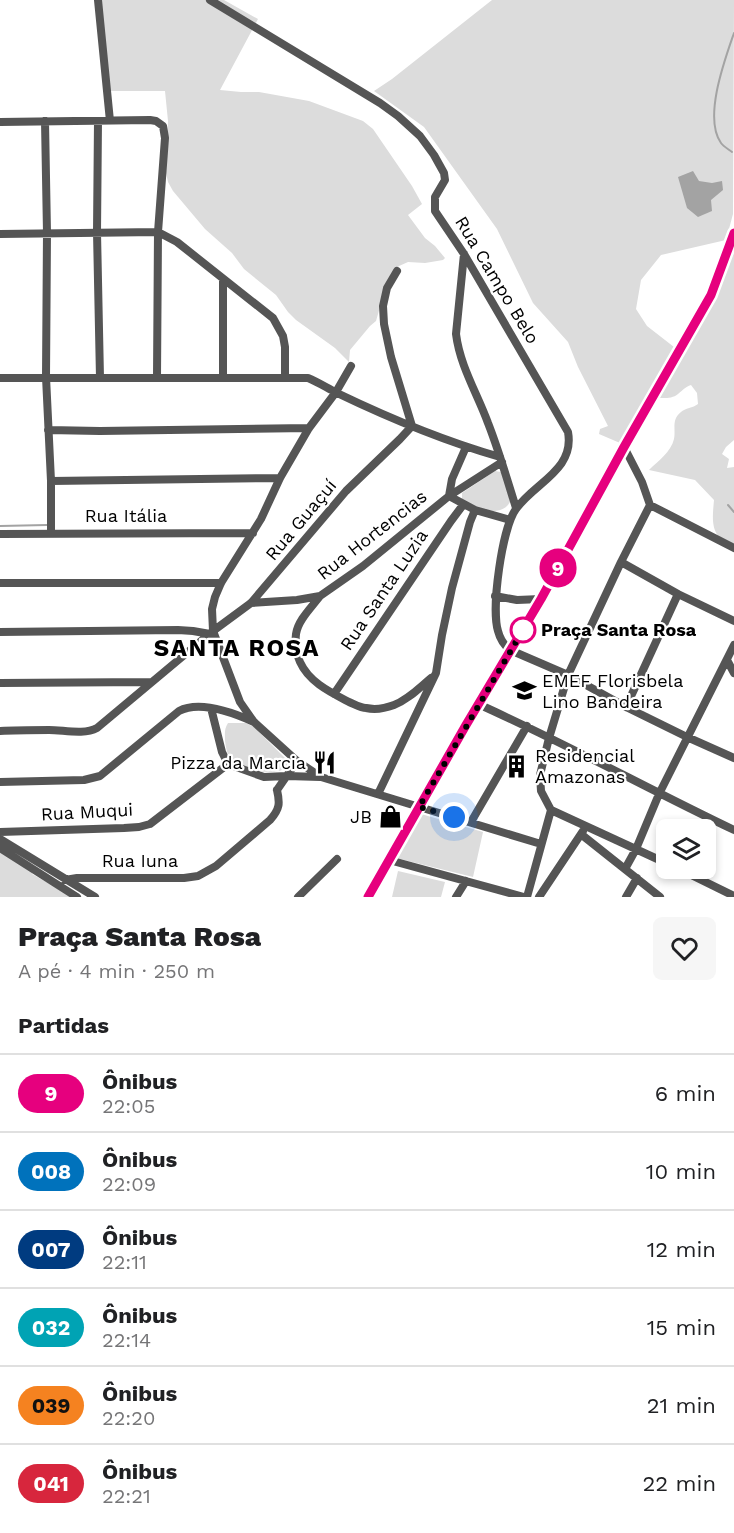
<!DOCTYPE html>
<html lang="pt">
<meta charset="utf-8">
<style>
:root{--surface:#fff;--page:#f6f6f6;--text:#202124;--muted:#757577;--line:#e0e0e0}
body{margin:0;font-family:"Work Sans",sans-serif;background:var(--page);color:var(--text);height:100vh;display:flex;flex-direction:column;font-size:22px;white-space:nowrap}
*{box-sizing:border-box;margin:0}
p{font-size:20px;color:var(--muted)}
.icon{flex:none;width:33px;height:33px;fill:none;stroke:currentColor;stroke-width:2;stroke-linecap:round;stroke-linejoin:round}
.map{position:relative;height:897px;overflow:hidden}
.side{display:flex;flex-direction:column;background:var(--surface);flex:1}
.side>*{flex:none}
.badge{padding:0 12px;border-radius:20px;font-size:21px;line-height:39px}
.buttons{position:absolute;left:656px;top:819px;display:grid;gap:12px}
.buttons a{display:grid;place-items:center;width:60px;height:60px;border-radius:9px;background:var(--surface);box-shadow:0 3px 9px #0003;font-size:30px}
.you{position:absolute;width:30px;height:30px;margin:-15px;border:4px solid #fff;border-radius:50%;background:#1a73e8;box-shadow:0 0 0 9px #1a73e833}
.map>.badge{position:absolute;translate:-50% -50%;box-shadow:0 0 0 3px #fff}
h2{padding:0 18px;font-size:22px;line-height:54px}
.round{display:grid;place-items:center;flex:none;width:63px;height:63px;border-radius:9px;background:var(--page)}
.headline{display:flex;align-items:center;justify-content:space-between;height:102px;padding:0 18px}
h1{font-size:28px;font-weight:800;line-height:45px}
ul{padding:0;list-style:none}
li{display:flex;align-items:center;gap:18px;height:78px;padding:0 18px;border-top:2px solid var(--line)}
li div{flex:1}
li b{display:block;font-size:22px}
li em{font-style:normal}
li .badge{min-width:66px;font-weight:700;text-align:center}
.map>svg:first-child{display:block}
.green{fill:#dcdcdc}
.water{fill:#a3a3a3}
.lines{fill:none;stroke-linecap:round;stroke-linejoin:round}
.stream{stroke:#a3a3a3;stroke-width:2}
.major-casing{stroke:#dbdbdb;stroke-width:12}
.minor{stroke:#555;stroke-width:8}
.major{stroke:#000;stroke-width:10}
.line-casing{stroke:#fff;stroke-width:14}
.line{stroke:#e6007e;stroke-width:9}
.walk{stroke:#000;stroke-width:6;stroke-dasharray:0 10.8}
.stop-dot{fill:#fff;stroke:#e6007e;stroke-width:3}
.labels{text-anchor:middle;stroke-width:4.5;stroke-linejoin:round;paint-order:stroke}
.street-label{font-size:18px;fill:#000;stroke:#fff}
.stop-label{font-size:18px;font-weight:bold;fill:#000;stroke:#fff;text-anchor:start}
.poi-label{font-size:18px;fill:#000;stroke:#fff;text-anchor:start}
.district-label{font-size:24px;font-weight:bold;letter-spacing:1.5px;fill:#000;stroke:#fff}
</style>
<div class="map">
<svg width="734" height="897" viewBox="0 0 734 897">
<rect width="100%" height="100%" fill="#fff"/>
<path class="green" d="M99 0H224L258 19 220 90 241 92H259L309 101 363 121 373 129 412 186 422 204 408 215 425 238 435 246 445 258 443 260 425 263 408 262 399 266 392 273 386 286 376 321 370 326 350 350 349 362 335 348 296 320 288 312 276 295 244 269 232 253 205 229 173 191 168 182 166 173 168 121 165 91H109Z
M492 0H734L733 214 726 240 661 255 641 280 636 309 647 326 674 347 620 443 599 434 600 429 608 426 578 367 568 342 533 303 497 229 424 127 374 91 392 79Z
M734 247V440L726 447 722 454 729 459 727 468 734 467V547C710 537 712 522 714 500L695 480 649 470C658 461 671 452 674 439 676 429 671 420 681 412 685 408 693 408 698 404L697 393 691 385C685 387 683 390 678 394 672 399 664 398 657 398L724 272Z
M495 471 501 472 511 500C502 520 476 508 462 500V493Z
M228 723H246L254 727 288 761 289 766C278 777 241 771 231 759 227 754 226 748 225 741 225 734 224 729 228 723Z
M421 814 483 832 473 877 396 858Z
M0 850 33 872 32 874 73 897H0Z
M398 871 445 882 441 897H392Z"/>
<path class="water" d="M693 171 699 181 712 183 722 181 723 190 711 200 712 211 698 217 687 208 678 177Z"/>
<g class="lines">
<path class="stream" d="M732 152C728 149 723 146 721 143 703 118 725 59 734 33
M728 505 734 512
M0 526 47 525"/>
<defs>
<path id="major" d="M368 897 478 704 541 599 624 447 711 295 734 233"/>
</defs>
<use href="#major" class="major-casing"/>
<path class="minor" d="M98 0 110 121
M210 0 380 103 398 116 420 136 434 155 444 173 445 180 435 197V211L464 254 568 432C575 470 534 483 516 509 502 528 491 608 498 631 500 639 504 645 510 650L568 675 626 707 687 737 734 758
M45 121 47 233 46 377 51 481V533
M98 121 97 232 100 378
M0 122 150 120 156 121 163 126 165 138 158 232 157 378
M0 234 158 232 177 242 273 318 283 336 285 347V378
M464 254 456 334C460 366 477 393 488 423 499 451 507 479 516 508
M223 279V378
M351 366 336 392 309 428 280 478 261 519 221 583 215 597 212 609 213 631 240 702 254 722 297 761 321 777 541 844
M0 378H308C318 382 327 388 337 393 389 418 444 441 500 457
M48 430 100 431 309 428
M466 447 452 479 449 496 475 510 510 520
M51 481 280 478
M650 505 734 548
M0 534 253 533
M621 562 678 594 734 621
M0 583H221
M320 596C312 607 298 620 296 634 295 643 296 653 300 662 309 682 330 692 349 702 354 704 361 708 366 708 375 710 386 708 394 705 409 699 419 688 431 678
M495 596 517 600 541 599
M251 603 297 600 320 596 363 566 449 496 502 462
M0 632 178 630 193 631 210 634
M727 660 734 673
M0 683 151 682
M334 694 451 521 463 505
M478 704C565 743 648 789 734 830
M626 707 678 594
M211 708 222 752 228 764 264 777 287 776 320 777
M0 731C16 730 33 730 49 730 64 730 84 735 97 728L213 631 251 603 346 491 400 439 412 426 391 357 384 324 383 306 387 288 397 271
M0 782 84 780 100 776 179 711C200 700 234 713 254 722
M277 790 297 761
M378 794 436 673 442 635 452 588 470 522 475 510
M551 810 541 791 540 775 549 738 568 675 621 562 650 505 642 482 624 447
M551 810 666 863
M471 822 527 726
M0 832 124 828 139 827 150 824 228 764
M582 835 660 897
M0 839 95 897
M0 848 77 897
M389 860 524 897
M677 868 734 896
M625 869 636 849 659 794 734 645
M65 880 77 878H184L198 876 216 866 270 820C280 809 280 803 277 790
M298 897 337 859
M456 897 466 881
M527 897 551 810
M539 897 583 831
M626 897 637 878"/>
<use href="#major" class="major"/>
</g>
<g class="lines">
<defs>
<path id="line" d="M368 897 466 725 541 599 624 447 711 295 734 233"/>
</defs>
<use href="#line" class="line-casing"/>
<use href="#line" class="line"/>
<path class="walk" d="M454 817 419 807 523 630"/>
</g>
<defs>
<symbol id="school-bare" viewBox="-9 -9 18 18"><path d="M0-5L7-2L0 1L-7-2ZM-4 1L0 2.5L4 1V4Q0 6-4 4Z" fill="#000" stroke="#fff" stroke-width="2.5" paint-order="stroke"/></symbol>
<symbol id="restaurant-bare" viewBox="-9 -9 18 18"><path d="M-5-6h1v4h1v-4h1v4h1v-4h1v5L-1.5 .5V6h-2V.5L-5-1ZM5-6V6H3V1.5H1.5Q1.5-4 5-6Z" fill="#000" stroke="#fff" stroke-width="2.5" paint-order="stroke"/></symbol>
<symbol id="building-bare" viewBox="-9 -9 18 18"><path d="M-4-6H4V6H1V3H-1V6H-4ZM-2.5-4.3h1.7v1.8h-1.7ZM.8-4.3h1.7v1.8H.8ZM-2.5-1h1.7V.8h-1.7ZM.8-1h1.7V.8H.8Z" fill="#000" stroke="#fff" stroke-width="2.5" paint-order="stroke"/></symbol>
<symbol id="shop-bare" viewBox="-9 -9 18 18"><path d="M-5-2.5h2.3a2.7 3.5 0 0 1 5.4 0H5L5.5 6h-11ZM-1.5-2.5h3a1.5 2.3 0 0 0-3 0Z" fill="#000" stroke="#fff" stroke-width="2.5" paint-order="stroke"/></symbol>
</defs>
<g fill-rule="evenodd">
<use href="#school-bare" x="508" y="674" width="33" height="33"/>
<use href="#restaurant-bare" x="308" y="746" width="33" height="33"/>
<use href="#building-bare" x="500" y="750" width="33" height="33"/>
<use href="#shop-bare" x="374" y="800" width="33" height="33"/>
</g>
<circle class="stop-dot" cx="523" cy="630" r="12"/>
<g class="labels">
<g class="street-label">
<text transform="translate(497 280) rotate(59)" y="6">Rua Campo Belo</text>
<text x="126" y="522">Rua Itália</text>
<text transform="translate(301 520) rotate(-50)" y="6">Rua Guaçuí</text>
<text transform="translate(372 535) rotate(-38)" y="6">Rua Hortencias</text>
<text transform="translate(384 590) rotate(-56)" y="6">Rua Santa Luzia</text>
<text transform="translate(87 812) rotate(-3)" y="6">Rua Muqui</text>
<text x="140" y="867">Rua Iuna</text>
</g>
<g class="stop-label">
<text x="541" y="636">Praça Santa Rosa</text>
</g>
<g class="poi-label">
<text x="542" y="687">EMEF Florisbela<tspan x="542" dy="21">Lino Bandeira</tspan></text>
<text x="535" y="762">Residencial<tspan x="535" dy="21">Amazonas</tspan></text>
<text x="306" y="769" text-anchor="end">Pizza da Marcia</text>
<text x="372" y="823" text-anchor="end">JB</text>
</g>
<g class="district-label">
<text x="237" y="656">SANTA ROSA</text>
</g>
</g>
</svg>
<div class="buttons">
<a><svg class="icon" aria-label="layers" viewBox="0 0 24 24"><path d="M12 4l9 5-9 5-9-5zM3 14l9 5 9-5"/></svg></a>
</div>
<div class="you" style="left:454px;top:817px"></div>
<b class="badge" style="left:558px;top:568px;background:#e6007e;color:#fff">9</b>
</div>
<section class="side">
<div class="headline"><div><h1>Praça Santa Rosa</h1><p>A pé · 4 min · 250 m</p></div><a class="round"><svg class="icon" aria-label="heart" viewBox="0 0 24 24"><path d="M12 20l-8-8c-3-5 5-10 8-4 3-6 11-1 8 4z"/></svg></a></div>
<h2>Partidas</h2>
<ul>
<li><span class="badge" style="background:#e6007e;color:#fff">9</span><div><b>Ônibus</b><p>22:05</p></div><em>6 min</em></li>
<li><span class="badge" style="background:#0072bc;color:#fff">008</span><div><b>Ônibus</b><p>22:09</p></div><em>10 min</em></li>
<li><span class="badge" style="background:#003b80;color:#fff">007</span><div><b>Ônibus</b><p>22:11</p></div><em>12 min</em></li>
<li><span class="badge" style="background:#00a3b4;color:#fff">032</span><div><b>Ônibus</b><p>22:14</p></div><em>15 min</em></li>
<li><span class="badge" style="background:#f58220;color:#111">039</span><div><b>Ônibus</b><p>22:20</p></div><em>21 min</em></li>
<li><span class="badge" style="background:#d7263d;color:#fff">041</span><div><b>Ônibus</b><p>22:21</p></div><em>22 min</em></li>
</ul>
</section>
